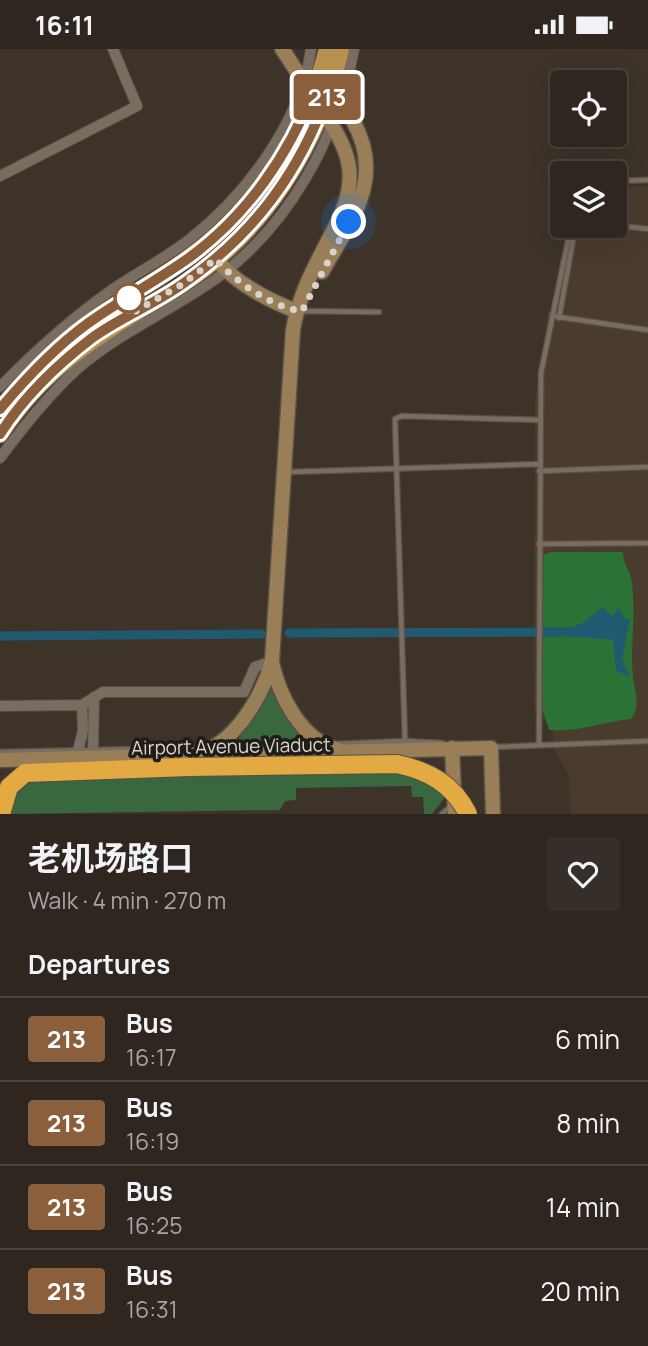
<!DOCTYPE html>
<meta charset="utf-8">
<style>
:root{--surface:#2e261f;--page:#362e28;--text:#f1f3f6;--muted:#a7a5a4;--line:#49433d}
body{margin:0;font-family:Manrope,"Noto Sans SC",sans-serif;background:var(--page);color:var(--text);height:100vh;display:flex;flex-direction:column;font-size:26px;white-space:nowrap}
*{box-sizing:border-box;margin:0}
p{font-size:23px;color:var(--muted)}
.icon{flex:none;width:38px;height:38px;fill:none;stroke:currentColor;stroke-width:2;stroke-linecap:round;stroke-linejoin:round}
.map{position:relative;height:765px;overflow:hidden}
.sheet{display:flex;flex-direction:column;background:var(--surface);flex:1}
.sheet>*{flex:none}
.badge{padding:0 14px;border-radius:5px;font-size:24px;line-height:46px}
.controls{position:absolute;left:550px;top:21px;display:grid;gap:14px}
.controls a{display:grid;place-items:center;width:77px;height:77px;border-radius:7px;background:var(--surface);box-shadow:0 7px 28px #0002,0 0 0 2px var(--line);font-size:35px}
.you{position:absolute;width:35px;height:35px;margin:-18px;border:5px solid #fff;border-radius:50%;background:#1a73e8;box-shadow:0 0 0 10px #1a73e833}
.map>.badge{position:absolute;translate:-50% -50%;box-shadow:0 0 0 4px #fff}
h2{padding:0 28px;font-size:26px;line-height:63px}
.round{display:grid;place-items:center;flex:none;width:74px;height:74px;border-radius:7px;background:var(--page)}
.overview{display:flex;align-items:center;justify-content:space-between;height:119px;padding:0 28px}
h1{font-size:33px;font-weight:700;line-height:52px}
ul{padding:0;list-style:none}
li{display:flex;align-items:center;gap:21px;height:84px;padding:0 28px;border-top:2px solid var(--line)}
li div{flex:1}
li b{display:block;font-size:26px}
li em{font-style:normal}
li .badge{min-width:77px;font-weight:700;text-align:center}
.status{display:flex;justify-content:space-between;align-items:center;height:49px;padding:0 35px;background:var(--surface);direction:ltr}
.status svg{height:19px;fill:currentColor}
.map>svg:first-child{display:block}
.built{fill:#4a3c2c}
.green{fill:#39673e}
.forest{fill:#2b7236}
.water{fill:#205a71}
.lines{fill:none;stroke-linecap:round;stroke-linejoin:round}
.canal{stroke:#205a71;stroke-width:9}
.lane-casing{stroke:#574f46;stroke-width:7}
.street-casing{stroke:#574f46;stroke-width:12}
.secondary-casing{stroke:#574f46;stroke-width:17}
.primary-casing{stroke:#574f46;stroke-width:18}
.highway-casing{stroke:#574f46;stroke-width:20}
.lane{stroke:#796d62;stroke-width:4.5}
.street{stroke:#796d62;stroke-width:10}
.secondary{stroke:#997f58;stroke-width:14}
.primary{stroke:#b9914f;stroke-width:16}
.highway{stroke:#e3a942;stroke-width:18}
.highway-bridge-casing{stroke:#574f46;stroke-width:20;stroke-linecap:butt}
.highway-bridge{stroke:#e3a942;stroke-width:18}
.line-casing{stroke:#fff;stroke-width:16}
.line{stroke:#8b5e3c;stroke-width:10}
.walk{stroke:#dad3cd;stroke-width:7;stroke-dasharray:0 12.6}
.stop-dot{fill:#fff;stroke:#8b5e3c;stroke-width:3.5}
.labels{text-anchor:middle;stroke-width:7;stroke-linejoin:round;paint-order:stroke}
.street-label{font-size:19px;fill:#dad3cd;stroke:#201c17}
</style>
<div class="status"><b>16:11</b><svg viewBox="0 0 49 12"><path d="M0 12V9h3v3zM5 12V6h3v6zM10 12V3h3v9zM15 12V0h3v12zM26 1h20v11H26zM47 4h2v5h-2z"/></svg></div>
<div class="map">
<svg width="648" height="765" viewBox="0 0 648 765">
<rect width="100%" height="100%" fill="#3d3329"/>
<path class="built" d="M648 137V765H570L569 726 554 701 553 683 534 657 535 351 548 262 557 263 576 177H614V138Z"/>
<path class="green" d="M268 636H271L307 691 237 693Z
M397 722 431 735 446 747 432 765H424L423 748H412L411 737 296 739V751L285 752 280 761 8 765V752L23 728Z"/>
<path class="forest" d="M551 503H623C623 516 631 523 632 534 636 565 630 597 633 628 635 642 641 659 631 670 602 673 579 683 549 681L541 656 543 506Z"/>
<path class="water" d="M603 558 612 567 619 559 623 568 630 571 622 610 630 628 616 621 613 591 565 587 567 579 581 575Z"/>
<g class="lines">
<path class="canal" d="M289 584 568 583
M0 587 261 585"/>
<defs>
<path id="lane" d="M614 132 648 131
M614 176 648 180
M299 262 379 263
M552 267 648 281
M559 269 574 186 580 177
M539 422 648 418
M288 423 539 415
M539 495 648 494
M405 692 395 370 402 367 540 371
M335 695 405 692 442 694
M539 696 541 324 571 177
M221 698 317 695
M495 698 648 692
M0 703 188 699
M442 765 451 757"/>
<path id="street" d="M0 127 137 57 113 0
M0 338C35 302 72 269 113 240 138 223 166 209 190 190 246 146 301 73 311 0
M0 409C23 378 47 348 76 321 117 285 170 262 214 231 289 178 337 89 354 0
M0 657 82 656 103 643H244L255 618 272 612
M93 701 94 648
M78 702 83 681 82 656"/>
<path id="secondary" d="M320 37C336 44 345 57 353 72 386 131 350 172 322 223
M216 210C235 234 268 251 296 262
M272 613C279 647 301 690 336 700
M452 699 455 765
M184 706C194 704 206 702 215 697 243 680 264 642 272 612L293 281C299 244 316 215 333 182 359 134 354 106 323 63 308 43 297 21 282 0
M0 711 491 699 493 765"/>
<path id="primary" d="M0 360C26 329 54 299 87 275 125 247 169 226 206 195 265 146 308 75 327 0
M0 386C46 314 110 280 180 237 264 185 320 95 341 0"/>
<path id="highway" d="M1 765 9 738 25 724 189 718"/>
</defs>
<use href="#lane" class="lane-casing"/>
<use href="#street" class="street-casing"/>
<use href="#secondary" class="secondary-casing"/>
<use href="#primary" class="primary-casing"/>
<use href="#highway" class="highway-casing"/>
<use href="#lane" class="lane"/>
<use href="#street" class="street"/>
<use href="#secondary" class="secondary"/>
<use href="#primary" class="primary"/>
<use href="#highway" class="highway"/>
<defs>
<path id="highway-bridge" d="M189 718 397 715C429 722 453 735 468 765"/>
</defs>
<use href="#highway-bridge" class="highway-bridge-casing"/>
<use href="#highway-bridge" class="highway-bridge"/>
</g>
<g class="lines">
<defs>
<path id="line" d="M0 360C26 329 54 299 87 275 120 251 157 232 190 208 247 166 289 106 314 40L329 41C300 123 255 184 184 234 155 255 121 268 92 289 58 315 23 349 0 385"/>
</defs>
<use href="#line" class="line-casing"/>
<use href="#line" class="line"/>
<path class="walk" d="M129 249V266L181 236 216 210C234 232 273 259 302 262L349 173"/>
</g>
<circle class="stop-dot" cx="129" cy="249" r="14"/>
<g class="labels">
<g class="street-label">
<text transform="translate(231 697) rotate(-1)" y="7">Airport Avenue Viaduct</text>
</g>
</g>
</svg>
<div class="controls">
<a><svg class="icon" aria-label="locate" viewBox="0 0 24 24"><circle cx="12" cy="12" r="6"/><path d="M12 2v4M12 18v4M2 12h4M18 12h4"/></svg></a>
<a><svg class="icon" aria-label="layers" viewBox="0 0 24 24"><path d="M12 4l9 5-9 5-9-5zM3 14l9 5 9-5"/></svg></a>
</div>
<div class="you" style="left:349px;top:173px"></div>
<b class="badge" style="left:327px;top:48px;background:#8b5e3c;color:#fff">213</b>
</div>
<section class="sheet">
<div class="overview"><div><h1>老机场路口</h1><p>Walk · 4 min · 270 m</p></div><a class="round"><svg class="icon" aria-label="heart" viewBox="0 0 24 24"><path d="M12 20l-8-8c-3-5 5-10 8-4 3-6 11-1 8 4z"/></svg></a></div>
<h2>Departures</h2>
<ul>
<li><span class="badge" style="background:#8b5e3c;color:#fff">213</span><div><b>Bus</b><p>16:17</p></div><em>6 min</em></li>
<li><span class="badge" style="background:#8b5e3c;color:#fff">213</span><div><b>Bus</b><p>16:19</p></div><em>8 min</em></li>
<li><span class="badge" style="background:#8b5e3c;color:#fff">213</span><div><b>Bus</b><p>16:25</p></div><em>14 min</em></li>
<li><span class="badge" style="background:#8b5e3c;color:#fff">213</span><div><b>Bus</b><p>16:31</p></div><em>20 min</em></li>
</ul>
</section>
